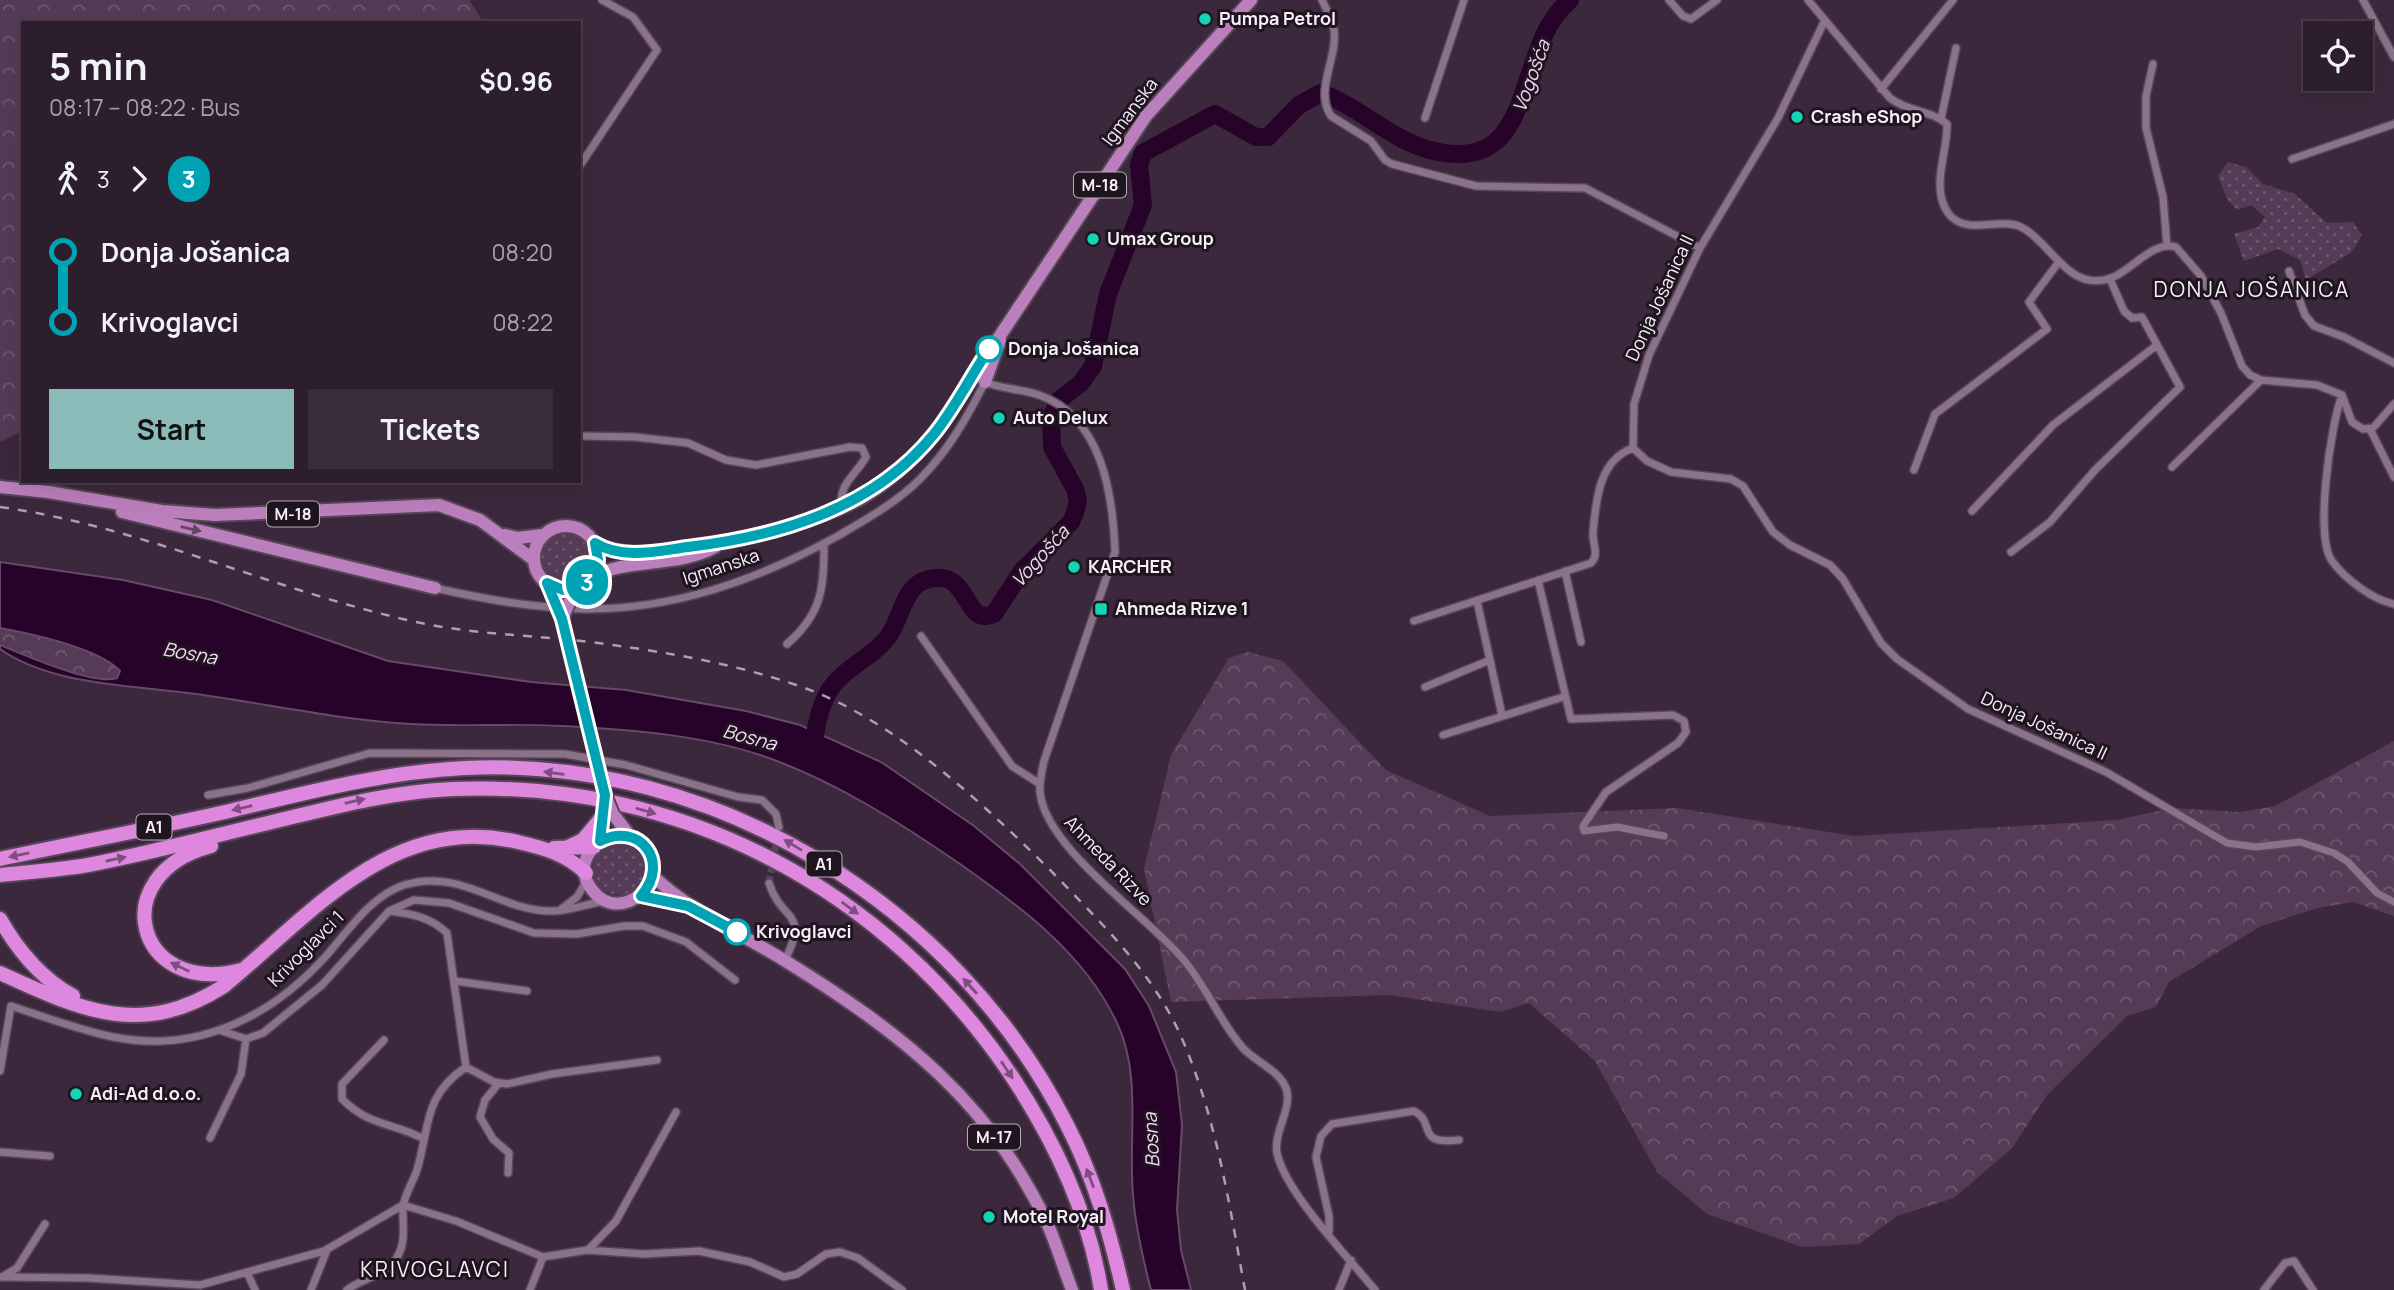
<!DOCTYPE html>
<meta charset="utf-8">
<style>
:root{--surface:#2d1e2d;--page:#392b39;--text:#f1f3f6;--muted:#a7a2aa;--line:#483c49;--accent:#8bbbb9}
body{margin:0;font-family:Manrope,sans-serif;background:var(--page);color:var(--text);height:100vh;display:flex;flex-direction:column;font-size:26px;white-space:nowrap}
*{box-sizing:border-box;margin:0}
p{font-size:23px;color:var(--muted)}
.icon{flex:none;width:38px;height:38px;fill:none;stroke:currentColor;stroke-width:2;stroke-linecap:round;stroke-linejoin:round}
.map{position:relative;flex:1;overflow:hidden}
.sheet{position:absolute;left:21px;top:21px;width:560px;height:462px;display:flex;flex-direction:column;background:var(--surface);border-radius:0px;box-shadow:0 7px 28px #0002,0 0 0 2px var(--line)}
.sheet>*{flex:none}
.badge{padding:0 14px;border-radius:23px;font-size:24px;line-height:46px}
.fabs{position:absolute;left:2303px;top:21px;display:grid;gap:14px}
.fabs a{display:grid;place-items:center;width:70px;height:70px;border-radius:0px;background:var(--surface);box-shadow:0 7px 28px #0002,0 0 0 2px var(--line);font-size:35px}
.map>.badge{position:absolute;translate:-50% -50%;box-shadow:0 0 0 4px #fff}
.legs{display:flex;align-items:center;gap:10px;height:77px;padding:0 28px;font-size:23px}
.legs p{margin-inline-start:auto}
.head{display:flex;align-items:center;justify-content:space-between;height:119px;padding:0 28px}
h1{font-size:38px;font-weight:700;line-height:52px}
.button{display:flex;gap:14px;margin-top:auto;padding:14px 28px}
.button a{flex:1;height:80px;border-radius:0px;background:var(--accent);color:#111;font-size:28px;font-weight:700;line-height:80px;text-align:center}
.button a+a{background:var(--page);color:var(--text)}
ul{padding:0 28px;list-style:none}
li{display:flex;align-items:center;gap:24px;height:70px;font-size:26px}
li i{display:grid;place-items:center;width:10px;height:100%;margin:0 9px;background:currentColor}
li i::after{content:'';width:18px;height:18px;margin:-9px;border:5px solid;border-radius:50%;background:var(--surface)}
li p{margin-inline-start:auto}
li:first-child i{background:linear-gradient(#0000 50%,currentColor 0)}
li:last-child i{background:linear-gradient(currentColor 50%,#0000 0)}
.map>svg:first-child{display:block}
.grass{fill:url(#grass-dots)}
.forest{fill:url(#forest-crowns)}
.water{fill:#270229;stroke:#674968;stroke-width:2}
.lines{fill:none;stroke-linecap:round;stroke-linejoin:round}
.river{stroke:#270229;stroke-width:18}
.street-tunnel{stroke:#594659;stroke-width:7;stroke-dasharray:7 3.5;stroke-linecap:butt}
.street-casing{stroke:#564657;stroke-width:10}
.primary-casing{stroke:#564657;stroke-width:16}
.highway-casing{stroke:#564657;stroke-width:18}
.street{stroke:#8a738a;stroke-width:7}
.primary{stroke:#bc7fbd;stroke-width:12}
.highway{stroke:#dd87df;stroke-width:14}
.rail{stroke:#ae9eae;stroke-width:2.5;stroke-dasharray:9 9;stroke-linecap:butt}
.primary-bridge-casing{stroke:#564657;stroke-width:16;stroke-linecap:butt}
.primary-bridge{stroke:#bc7fbd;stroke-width:12}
.oneway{fill:#654566}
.oneway2{fill:#7e4e7e}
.line-1-casing{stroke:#fff;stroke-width:16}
.line-1{stroke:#00a3b4;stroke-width:10}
.poi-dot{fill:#11d5b4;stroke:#1e151e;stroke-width:2.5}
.stop-1-dot{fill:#fff;stroke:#00a3b4;stroke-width:3.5}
.labels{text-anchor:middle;stroke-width:6;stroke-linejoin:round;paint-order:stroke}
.shield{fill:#1e151e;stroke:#b9adb9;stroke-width:2}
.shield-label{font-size:16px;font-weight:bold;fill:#fbeefb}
.poi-label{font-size:18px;font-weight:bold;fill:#fbeefb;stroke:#1e151e;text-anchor:start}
.street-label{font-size:18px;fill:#fbeefb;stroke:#1e151e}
.stop-label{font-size:18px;font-weight:bold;fill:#fbeefb;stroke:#1e151e;text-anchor:start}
.water-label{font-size:19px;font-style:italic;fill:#fbd3fb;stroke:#1e151e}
.quarter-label{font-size:21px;letter-spacing:2px;fill:#fbeefb;stroke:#1e151e}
</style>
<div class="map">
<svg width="2394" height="1290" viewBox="0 0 2394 1290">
<defs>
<pattern id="grass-dots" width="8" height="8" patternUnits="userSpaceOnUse" patternTransform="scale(1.75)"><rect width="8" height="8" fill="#563b57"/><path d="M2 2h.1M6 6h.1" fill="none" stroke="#6f5870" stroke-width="1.8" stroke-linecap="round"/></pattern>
<pattern id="forest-crowns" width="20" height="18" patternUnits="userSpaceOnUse" patternTransform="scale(1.75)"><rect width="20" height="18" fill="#563b57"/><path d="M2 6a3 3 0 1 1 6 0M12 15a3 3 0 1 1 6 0" fill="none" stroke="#6f5870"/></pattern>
</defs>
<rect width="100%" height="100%" fill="#3c283c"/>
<path class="grass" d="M2228 162 2246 167 2263 184 2295 194 2327 223 2353 222 2362 235 2352 252 2306 280 2300 260 2278 249 2244 261 2234 234 2258 227 2265 217 2251 205 2237 210 2227 199 2218 176Z
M539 557a27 27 0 1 1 54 0a27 27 0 1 1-54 0Z
M593 869a26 26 0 1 1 52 0a26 26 0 1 1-52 0Z"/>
<path class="forest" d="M0 0H469L484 23H23V431L0 442Z
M0 628C22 632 115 653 120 674L111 680C73 675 35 659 0 645Z
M1248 652 1283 661 1386 770 1490 816 1677 808 1854 836 2117 820 2171 808 2240 812 2275 806 2394 741V916L2353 902 2318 908 2261 926 2169 982 2156 1007 2127 1016 2047 1095 2012 1148 1954 1198 1897 1216 1859 1244 1802 1247 1707 1214 1657 1172 1595 1061 1529 1003 1500 1012 1390 995 1171 1002 1144 869 1171 755 1229 658Z"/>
<path class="water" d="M0 562 123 580 212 600 388 661 531 682 626 690 746 711 800 725 881 762 974 826 1020 864 1125 969 1149 1006 1176 1072 1182 1125 1177 1210 1181 1250 1191 1290H1151C1143 1259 1135 1226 1133 1194 1128 1138 1142 1075 1117 1023 1085 954 1020 906 960 864 899 822 833 780 763 756 699 734 629 730 562 726 512 723 462 727 412 724 339 720 268 704 196 694 133 685 53 686 0 649V645C24 655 95 686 117 678L120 671C98 648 32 634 0 628Z"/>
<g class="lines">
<path class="river" d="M813 753C815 731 818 710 829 691 842 669 872 658 888 637 902 618 903 585 929 579 972 569 962 627 994 614L1022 571 1071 522 1075 513 1078 501 1075 489 1052 447 1051 418 1059 400 1081 383 1093 366 1108 294 1143 205 1139 165 1143 153 1215 114 1256 137H1268L1299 105 1321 93C1359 106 1389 139 1430 150 1541 179 1511 48 1570 0"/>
<path class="street-tunnel" d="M769 883 779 827"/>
<defs>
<path id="street" d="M1322 0C1326 9 1333 21 1334 30 1338 58 1314 90 1331 116L1371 141 1385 160 1392 164 1476 186 1585 188 1700 248
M1669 0 1683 16 1691 19 1717 0
M1808 0 1890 98C1908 112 1931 110 1947 124 1948 152 1930 187 1948 213 1967 238 2000 215 2023 228 2052 244 2069 293 2111 278 2131 271 2153 240 2176 247L2201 276 2221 313 2242 366 2250 375 2261 380 2317 385 2342 395 2352 422 2363 429 2373 428 2394 404
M2363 0 2394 57
M1824 22 1778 118 1700 248 1649 355 1634 404 1633 448 1647 461 1671 472 1731 479 1743 486 1773 532 1790 545 1830 565 1843 579 1881 643 1897 659 1968 709 2106 772 2227 843 2256 847 2300 842 2334 853 2348 862 2377 893 2394 902
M2153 64 2146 96V128L2163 197 2167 246
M1881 89 1953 0
M1425 118 1464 0
M1941 119 1956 48
M2292 159 2394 124
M579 167 657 50 633 17 602 0
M2289 271 2305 315 2314 326 2344 337 2394 363
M972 374C992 390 1016 387 1039 395 1102 417 1113 494 1115 552L1044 761C1042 771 1039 782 1040 792 1045 848 1147 916 1183 959 1206 986 1219 1020 1242 1047 1254 1061 1277 1069 1285 1086 1295 1105 1273 1131 1277 1153 1285 1192 1348 1257 1375 1290
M2342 395C2331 424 2314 536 2332 561 2345 579 2373 600 2394 604
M2370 429 2394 477
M579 436 635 437 688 443 726 460 756 465 850 447 862 448 866 457C856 475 837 485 842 508
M2172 467 2261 380
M1914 470 1935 414 2047 329 2029 302 2058 263
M1972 511 2053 425 2157 345
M2011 552 2050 522 2095 470 2180 387 2142 317 2132 318 2124 311 2110 279
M1565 571 1581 642
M1538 580 1571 719 1673 715 1684 721 1686 732 1678 743 1606 792 1583 826 1584 831 1617 827 1664 836
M435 588C484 599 532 608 583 609 674 610 757 580 836 537 865 520 896 503 920 479 948 451 967 418 985 382
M1477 601 1502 715
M1414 621 1591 563C1600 554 1592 544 1593 532 1596 500 1599 460 1633 448
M921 636 1012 766 1040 784
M787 644C822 614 824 588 824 543
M1425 687 1490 660
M1443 735 1563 697
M208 795 248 788 370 753 565 754 626 765 738 797 762 800 776 814 779 827
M769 883C781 922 810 910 785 960
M560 910 577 897 587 880
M390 911C412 914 430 917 447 933L466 1067
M455 981 527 991
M222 1031 246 1039 263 1033 322 985 389 911 414 900 449 903 534 933 577 934 624 926H643L686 942 735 980
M384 1040 342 1084V1099C370 1127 392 1122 424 1139
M0 1071 11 1006C45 1017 79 1030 113 1037 197 1054 271 1017 326 956 348 931 371 896 404 885 460 868 497 909 548 911 569 912 585 904 605 901
M499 1083 485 1100 480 1117 493 1139 509 1153 508 1173
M210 1138 241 1074 246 1039
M0 1152 50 1156
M1329 1231V1216L1316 1157 1321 1136 1332 1124 1414 1111C1437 1123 1414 1145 1459 1140
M588 1250 616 1221 676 1112
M543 1257 587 1250 644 1254 699 1251 750 1262 784 1277 797 1274 826 1254 840 1252 858 1258 902 1290
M247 1272 255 1290
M0 1277 88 1278 200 1285 324 1251 403 1205 456 1221 543 1257 530 1290
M2 1277 17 1268 45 1224
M311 1290 327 1250
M347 1290C361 1279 380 1277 393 1263 408 1245 402 1226 403 1206 405 1194 413 1182 417 1170 430 1126 423 1096 466 1067L494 1082 507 1084 552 1074 657 1060
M1339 1290 1351 1260
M2264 1290 2285 1263 2294 1261 2313 1290"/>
<path id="primary" d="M985 382 1000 340
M0 487 48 492 162 511 215 515 439 505 480 520 534 560
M122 512 435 588
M534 558a32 32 0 1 1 64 0a32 32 0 1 1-64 0Z
M505 535 518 538 543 535
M595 543C643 573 821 524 868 494 897 475 922 450 942 423L1146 116 1251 0
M592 577C631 557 676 568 715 547
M613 814 630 836
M653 876C644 900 613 916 593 891 554 842 657 804 653 876 692 913 741 933 787 962 900 1032 990 1101 1048 1225 1057 1246 1064 1269 1072 1290
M641 896 682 904"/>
<path id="highway" d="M211 846C104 874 135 998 241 970
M568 847 583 840 603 816
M554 848 594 847
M0 859C75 843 150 829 225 812 305 793 383 772 465 768 713 756 956 905 1067 1125 1094 1177 1110 1233 1123 1290
M0 875C29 872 59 870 88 865 141 855 194 841 247 828 316 812 382 792 453 789 682 780 887 889 1013 1078 1055 1142 1089 1214 1101 1290
M0 919C17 949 42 979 73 996
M0 973C81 1010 141 1039 224 986 311 915 392 812 518 842 544 848 566 854 586 873"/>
</defs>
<use href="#street" class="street-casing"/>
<use href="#primary" class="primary-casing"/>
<use href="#highway" class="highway-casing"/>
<use href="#street" class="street"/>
<use href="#primary" class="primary"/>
<use href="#highway" class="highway"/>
<path class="rail" d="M0 507C145 527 278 593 421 623 484 636 543 635 605 644 673 653 746 666 810 690 902 725 992 812 1060 880 1105 927 1151 972 1179 1032 1216 1114 1229 1203 1245 1290"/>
<defs>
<path id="primary-bridge" d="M551 594 562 619 605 795 613 814
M562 619 572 596"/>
</defs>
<use href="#primary-bridge" class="primary-bridge-casing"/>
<use href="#primary-bridge" class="primary-bridge"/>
</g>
<defs><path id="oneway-solid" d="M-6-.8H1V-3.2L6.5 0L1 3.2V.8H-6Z" transform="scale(1.75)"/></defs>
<use class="oneway" href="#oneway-solid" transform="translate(191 529) rotate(13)"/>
<g class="oneway2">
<use href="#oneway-solid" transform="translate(554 773) rotate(-173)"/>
<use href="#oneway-solid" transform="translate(355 801) rotate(-13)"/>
<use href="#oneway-solid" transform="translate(242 808) rotate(167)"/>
<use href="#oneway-solid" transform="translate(646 811) rotate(16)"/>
<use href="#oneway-solid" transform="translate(793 845) rotate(-149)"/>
<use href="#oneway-solid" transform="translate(19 855) rotate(168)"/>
<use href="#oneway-solid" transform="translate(116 859) rotate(-12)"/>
<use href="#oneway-solid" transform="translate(850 908) rotate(36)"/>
<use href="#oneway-solid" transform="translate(180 967) rotate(-154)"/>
<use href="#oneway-solid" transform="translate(970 986) rotate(-132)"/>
<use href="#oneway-solid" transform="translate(1007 1070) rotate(56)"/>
<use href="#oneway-solid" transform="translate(1090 1178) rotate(-111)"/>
</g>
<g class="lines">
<defs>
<path id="line-1" d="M737 932 688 906 641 896C671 862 640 821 600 841L605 795 562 619 547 583 563 590 586 583 598 560 595 543C623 560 657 551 688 547 780 536 874 508 934 434 955 408 970 377 989 349"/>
</defs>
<use href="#line-1" class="line-1-casing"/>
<use href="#line-1" class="line-1"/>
</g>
<g class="poi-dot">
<circle cx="1205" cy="19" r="7"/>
<circle cx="1797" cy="117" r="7"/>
<circle cx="1093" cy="239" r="7"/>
<circle cx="999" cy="418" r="7"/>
<circle cx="1074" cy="567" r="7"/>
<rect x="1094" y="602" width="14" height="14" rx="3.5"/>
<circle cx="76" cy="1094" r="7"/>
<circle cx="989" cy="1217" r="7"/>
</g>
<g class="stop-1-dot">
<circle cx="989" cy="349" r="12"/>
<circle cx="737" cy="932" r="12"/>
</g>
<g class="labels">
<g class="shield">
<rect x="1074" y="172.5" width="52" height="25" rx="5"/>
<rect x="267" y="501.5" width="52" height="25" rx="5"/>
<rect x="136.5" y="814.5" width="35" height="25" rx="5"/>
<rect x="806.5" y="851.5" width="35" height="25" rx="5"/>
<rect x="968" y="1124.5" width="52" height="25" rx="5"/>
</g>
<g class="shield-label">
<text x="1100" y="191">M-18</text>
<text x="293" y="520">M-18</text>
<text x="154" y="833">A1</text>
<text x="824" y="870">A1</text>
<text x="994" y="1143">M-17</text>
</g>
<g class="poi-label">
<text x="1219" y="25">Pumpa Petrol</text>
<text x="1811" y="123">Crash eShop</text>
<text x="1107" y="245">Umax Group</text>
<text x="1013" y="424">Auto Delux</text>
<text x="1088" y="573">KARCHER</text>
<text x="1115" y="615">Ahmeda Rizve 1</text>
<text x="90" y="1100">Adi-Ad d.o.o.</text>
<text x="1003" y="1223">Motel Royal</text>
</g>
<g class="street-label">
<text transform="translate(1130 112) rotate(-53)" y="6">Igmanska</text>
<text transform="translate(1660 298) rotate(-65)" y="6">Donja Jošanica II</text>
<text transform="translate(721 567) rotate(-18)" y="6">Igmanska</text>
<text transform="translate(2044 726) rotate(25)" y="6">Donja Jošanica II</text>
<text transform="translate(1108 861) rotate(46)" y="6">Ahmeda Rizve</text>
<text transform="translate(306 949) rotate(-45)" y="6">Krivoglavci 1</text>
</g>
<g class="stop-label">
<text x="1008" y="355">Donja Jošanica</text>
<text x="756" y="938">Krivoglavci</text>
</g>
<g class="water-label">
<text transform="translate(1531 76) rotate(-70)" y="7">Vogošća</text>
<text transform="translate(1040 556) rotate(-48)" y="7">Vogošća</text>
<text transform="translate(190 653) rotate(10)" y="7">Bosna</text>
<text transform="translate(750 737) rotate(15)" y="7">Bosna</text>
<text transform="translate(1151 1140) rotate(-93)" y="7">Bosna</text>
</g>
<g class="quarter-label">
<text x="2252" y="297">DONJA JOŠANICA</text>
<text x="435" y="1277">KRIVOGLAVCI</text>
</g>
</g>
</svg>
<div class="fabs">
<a><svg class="icon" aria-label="locate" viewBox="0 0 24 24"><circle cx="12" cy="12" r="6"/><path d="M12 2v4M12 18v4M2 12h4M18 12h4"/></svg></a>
</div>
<b class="badge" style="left:587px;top:582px;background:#00a3b4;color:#fff">3</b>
<section class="sheet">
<div class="head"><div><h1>5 min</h1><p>08:17 – 08:22 · Bus</p></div><b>$0.96</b></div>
<div class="legs"><svg class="icon" aria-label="walk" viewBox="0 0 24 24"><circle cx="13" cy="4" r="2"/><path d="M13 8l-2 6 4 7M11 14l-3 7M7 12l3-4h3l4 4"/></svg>3<svg class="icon" aria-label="forward" viewBox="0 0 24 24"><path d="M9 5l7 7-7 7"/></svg><b class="badge" style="background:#00a3b4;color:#fff">3</b></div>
<ul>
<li><i style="color:#00a3b4"></i><b>Donja Jošanica</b><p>08:20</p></li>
<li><i style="color:#00a3b4"></i><b>Krivoglavci</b><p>08:22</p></li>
</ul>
<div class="button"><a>Start</a><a>Tickets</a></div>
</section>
</div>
